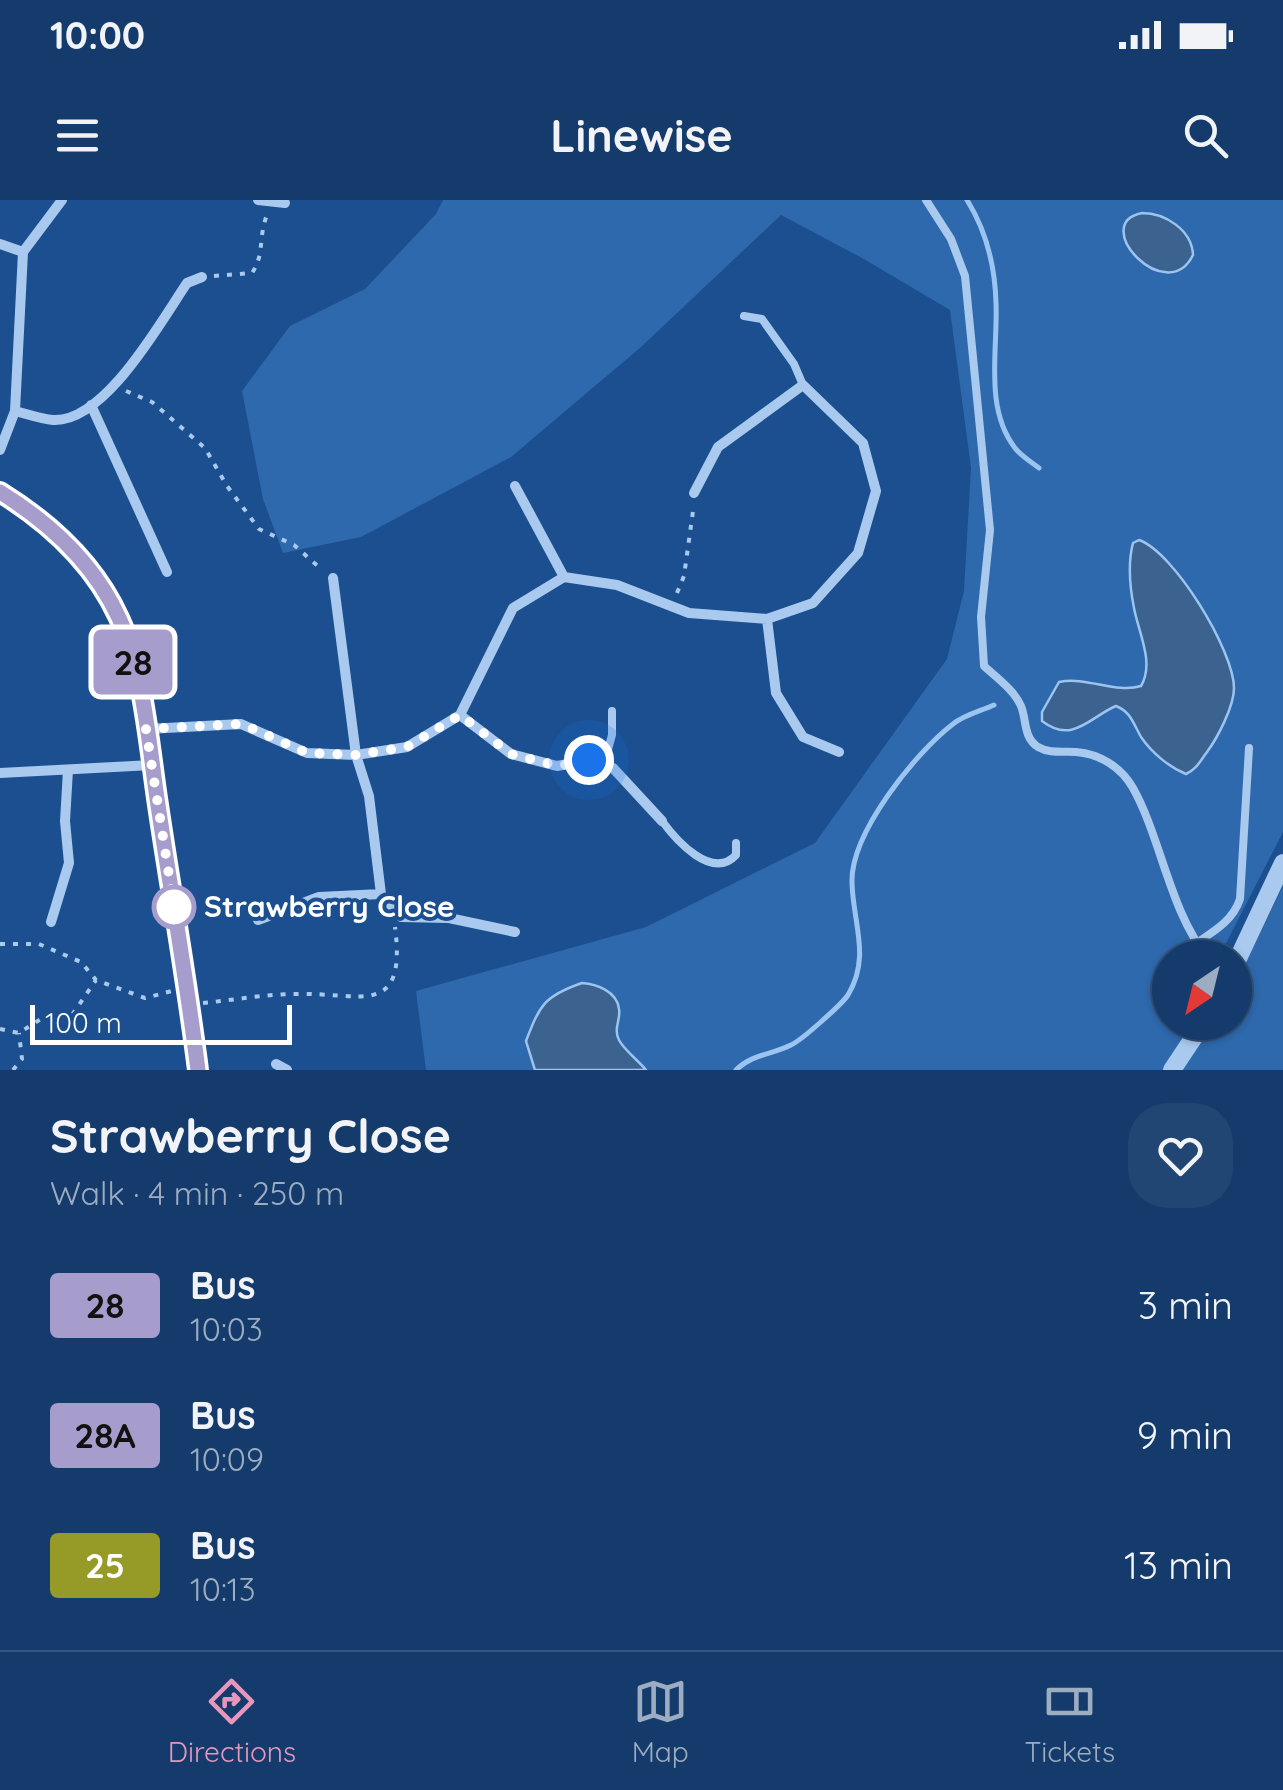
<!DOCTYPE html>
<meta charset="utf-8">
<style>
:root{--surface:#143b6b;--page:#214673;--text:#f1f3f6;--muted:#9dadc1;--line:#33557e;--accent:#e797bd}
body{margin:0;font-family:Quicksand,sans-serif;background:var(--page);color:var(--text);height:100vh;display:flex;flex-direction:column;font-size:38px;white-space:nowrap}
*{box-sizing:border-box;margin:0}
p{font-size:32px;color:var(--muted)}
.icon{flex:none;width:55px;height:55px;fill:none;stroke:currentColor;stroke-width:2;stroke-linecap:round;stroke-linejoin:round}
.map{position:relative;height:870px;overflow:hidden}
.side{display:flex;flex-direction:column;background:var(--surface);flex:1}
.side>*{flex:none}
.badge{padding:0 20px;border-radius:8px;font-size:35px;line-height:65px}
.needle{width:65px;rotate:215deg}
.fabs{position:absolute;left:1152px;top:740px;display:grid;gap:20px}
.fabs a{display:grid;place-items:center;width:100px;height:100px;border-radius:50%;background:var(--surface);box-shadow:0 2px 8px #0004,0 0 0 2px var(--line);font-size:50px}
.scale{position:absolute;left:30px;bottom:25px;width:262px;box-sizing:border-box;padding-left:10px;border:5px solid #fff;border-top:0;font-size:28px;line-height:35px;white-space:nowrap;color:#fff;-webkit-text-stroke:8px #1b4f8f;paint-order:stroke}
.you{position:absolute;width:50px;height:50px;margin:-25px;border:8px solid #fff;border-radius:50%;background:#1a73e8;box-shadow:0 0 0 15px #1a73e833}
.map>.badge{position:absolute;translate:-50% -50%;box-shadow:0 0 0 5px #fff}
.round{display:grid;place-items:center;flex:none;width:105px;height:105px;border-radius:40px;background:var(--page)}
.headline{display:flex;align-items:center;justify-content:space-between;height:170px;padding:0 50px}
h1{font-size:48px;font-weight:700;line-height:75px}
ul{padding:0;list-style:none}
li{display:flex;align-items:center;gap:30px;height:130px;padding:0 50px}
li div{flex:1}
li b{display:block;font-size:38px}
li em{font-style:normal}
li .badge{min-width:110px;font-weight:700;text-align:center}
.status{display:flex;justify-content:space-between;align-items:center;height:70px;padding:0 50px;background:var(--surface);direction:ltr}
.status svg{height:28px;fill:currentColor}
header{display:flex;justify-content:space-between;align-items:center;height:130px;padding:0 50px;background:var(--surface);font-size:45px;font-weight:700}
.tabs{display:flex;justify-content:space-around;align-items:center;height:140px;border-top:2px solid var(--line);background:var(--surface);font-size:28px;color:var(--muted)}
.tabs a{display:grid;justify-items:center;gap:5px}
.tabs .active{color:var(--accent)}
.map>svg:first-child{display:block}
.green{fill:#2e69ad}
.water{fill:#3c6290;stroke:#9cc4f0;stroke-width:2.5}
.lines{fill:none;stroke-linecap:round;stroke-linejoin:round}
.stream{stroke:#9cc4f0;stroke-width:5}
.path{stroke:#a9c9ee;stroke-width:4;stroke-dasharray:5 8;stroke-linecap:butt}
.service{stroke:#a9c9ee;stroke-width:8}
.minor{stroke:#a9c9ee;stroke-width:10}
.tertiary{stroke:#a9c9ee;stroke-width:18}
.line-casing{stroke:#fff;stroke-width:22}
.line{stroke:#a69dcd;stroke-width:15}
.walk{stroke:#fff;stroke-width:10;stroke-dasharray:0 18}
.stop-dot{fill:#fff;stroke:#a69dcd;stroke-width:5}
.labels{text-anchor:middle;stroke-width:8;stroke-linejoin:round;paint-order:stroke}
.stop-label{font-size:30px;font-weight:bold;fill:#fff;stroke:#1b4f8f;text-anchor:start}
</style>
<div class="status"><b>10:00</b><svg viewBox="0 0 49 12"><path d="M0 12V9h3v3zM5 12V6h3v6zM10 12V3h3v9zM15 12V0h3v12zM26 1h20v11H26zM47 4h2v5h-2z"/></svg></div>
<header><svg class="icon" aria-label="menu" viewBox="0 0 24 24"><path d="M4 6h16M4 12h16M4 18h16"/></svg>Linewise<svg class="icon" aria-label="search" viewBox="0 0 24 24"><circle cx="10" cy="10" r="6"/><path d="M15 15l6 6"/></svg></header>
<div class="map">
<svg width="1283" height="870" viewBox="0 0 1283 870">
<rect width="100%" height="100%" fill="#1b4f8f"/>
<path class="green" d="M443 0H1283V632L1219 757 1170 758V822H1235V784L1283 686V870H426L416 791 646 727 815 643 947 459 964 391 971 268 950 110 862 58 781 15 641 147 511 257 361 337 283 353 263 299 242 191 290 126 365 89 436 14Z"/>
<path class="water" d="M1142 13C1165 13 1192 30 1193 55 1167 108 1088 24 1142 13Z
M1139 340C1174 352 1234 451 1234 488 1234 506 1218 537 1207 552 1200 561 1197 569 1186 574 1169 567 1152 553 1141 537 1133 523 1131 512 1116 506 1091 516 1073 545 1042 521V512L1059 482C1087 476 1115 494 1141 486 1155 463 1138 431 1134 408 1130 388 1128 362 1133 343Z
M582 783C596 784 617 791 619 809 621 819 613 829 619 840 624 850 639 861 646 870H535L526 841C540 805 544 796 582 783Z"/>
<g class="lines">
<path class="stream" d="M967 0C987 32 995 65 996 103 998 150 984 208 1015 248 1020 255 1031 262 1039 268
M736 870C752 854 771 855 791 845 802 840 842 804 848 795 871 757 853 723 852 683 850 634 915 553 953 524 964 515 981 511 994 505"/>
<path class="path" d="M214 76 252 73C265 54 258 37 267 15
M126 191 152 202 205 248 227 286 259 329 294 345 321 369
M677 393 684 376 694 304
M0 744H39L81 762 96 780 145 798 172 791
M203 803C234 800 266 794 297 794 359 792 407 820 395 727
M0 829 19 833 47 815H72L96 780
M13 870 22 859 19 833"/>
<path class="service" d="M926 0 951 39 965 76 990 330 981 417 984 466C997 478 1014 490 1021 506 1027 521 1023 537 1038 547 1050 554 1063 551 1076 552 1100 554 1121 567 1133 588 1161 638 1170 712 1208 758
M744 116 762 119 794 164 803 185
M604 564 612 535V511
M662 621C676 640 712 681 736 655V643
M1198 742C1216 730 1233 720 1240 699L1249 548"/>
<path class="minor" d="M258 0 285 3
M0 44 23 52
M91 205 167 372
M15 211C27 214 41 219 53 220 105 223 161 121 187 83L202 77
M0 250 15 211 23 52 62 0
M515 286 564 377
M333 378 356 555 369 596 381 694 401 717 449 718 515 732
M767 419 776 493 803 537 839 552
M460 515 511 554 557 566 589 560 613 568 662 621
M147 529 241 524 307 553 356 555 407 547 460 515 513 408 564 377 617 385 689 413 767 419 813 403 858 353 876 291 863 243 803 185 718 247 694 293
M0 573 152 565
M258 720 319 697 381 694
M51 722 69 663 65 621 68 570
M276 864 287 870"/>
<path class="tertiary" d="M0 292C50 323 94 363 119 418 145 474 150 551 159 613 172 698 188 784 198 870
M1235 765 1283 663
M1172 870 1204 822"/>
</g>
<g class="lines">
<defs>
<path id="line" d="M0 292C50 323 94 363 119 418 144 472 149 546 158 605 171 693 187 781 198 870"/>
</defs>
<use href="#line" class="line-casing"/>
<use href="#line" class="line"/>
<path class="walk" d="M174 707 146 529 242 524 307 553 356 555 407 547 460 515 511 554 558 566 589 560"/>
</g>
<circle class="stop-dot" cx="174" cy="707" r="20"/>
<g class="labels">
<g class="stop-label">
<text x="204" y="717">Strawberry Close</text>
</g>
</g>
</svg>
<div class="fabs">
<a><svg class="needle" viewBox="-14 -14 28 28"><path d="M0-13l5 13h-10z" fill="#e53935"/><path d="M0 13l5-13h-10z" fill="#9dadc1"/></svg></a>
</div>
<div class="scale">100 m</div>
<div class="you" style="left:589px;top:560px"></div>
<b class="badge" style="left:133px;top:462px;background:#a69dcd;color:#111">28</b>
</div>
<section class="side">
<div class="headline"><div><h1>Strawberry Close</h1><p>Walk · 4 min · 250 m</p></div><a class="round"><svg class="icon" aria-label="heart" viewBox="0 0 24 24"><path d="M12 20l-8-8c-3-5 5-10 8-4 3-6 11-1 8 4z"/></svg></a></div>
<ul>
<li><span class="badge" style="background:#a69dcd;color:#111">28</span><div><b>Bus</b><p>10:03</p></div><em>3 min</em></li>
<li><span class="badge" style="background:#a69dcd;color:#111">28A</span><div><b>Bus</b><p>10:09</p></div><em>9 min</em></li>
<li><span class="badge" style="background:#969a27;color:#fff">25</span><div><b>Bus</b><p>10:13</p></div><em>13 min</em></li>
</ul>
</section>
<nav class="tabs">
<a class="active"><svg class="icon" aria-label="directions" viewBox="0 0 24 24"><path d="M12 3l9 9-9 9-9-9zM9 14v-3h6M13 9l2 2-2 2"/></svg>Directions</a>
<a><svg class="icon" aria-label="map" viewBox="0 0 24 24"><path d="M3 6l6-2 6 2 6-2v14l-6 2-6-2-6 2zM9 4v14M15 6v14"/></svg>Map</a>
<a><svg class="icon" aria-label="tickets" viewBox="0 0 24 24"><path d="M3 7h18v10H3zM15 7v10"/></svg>Tickets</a>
</nav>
